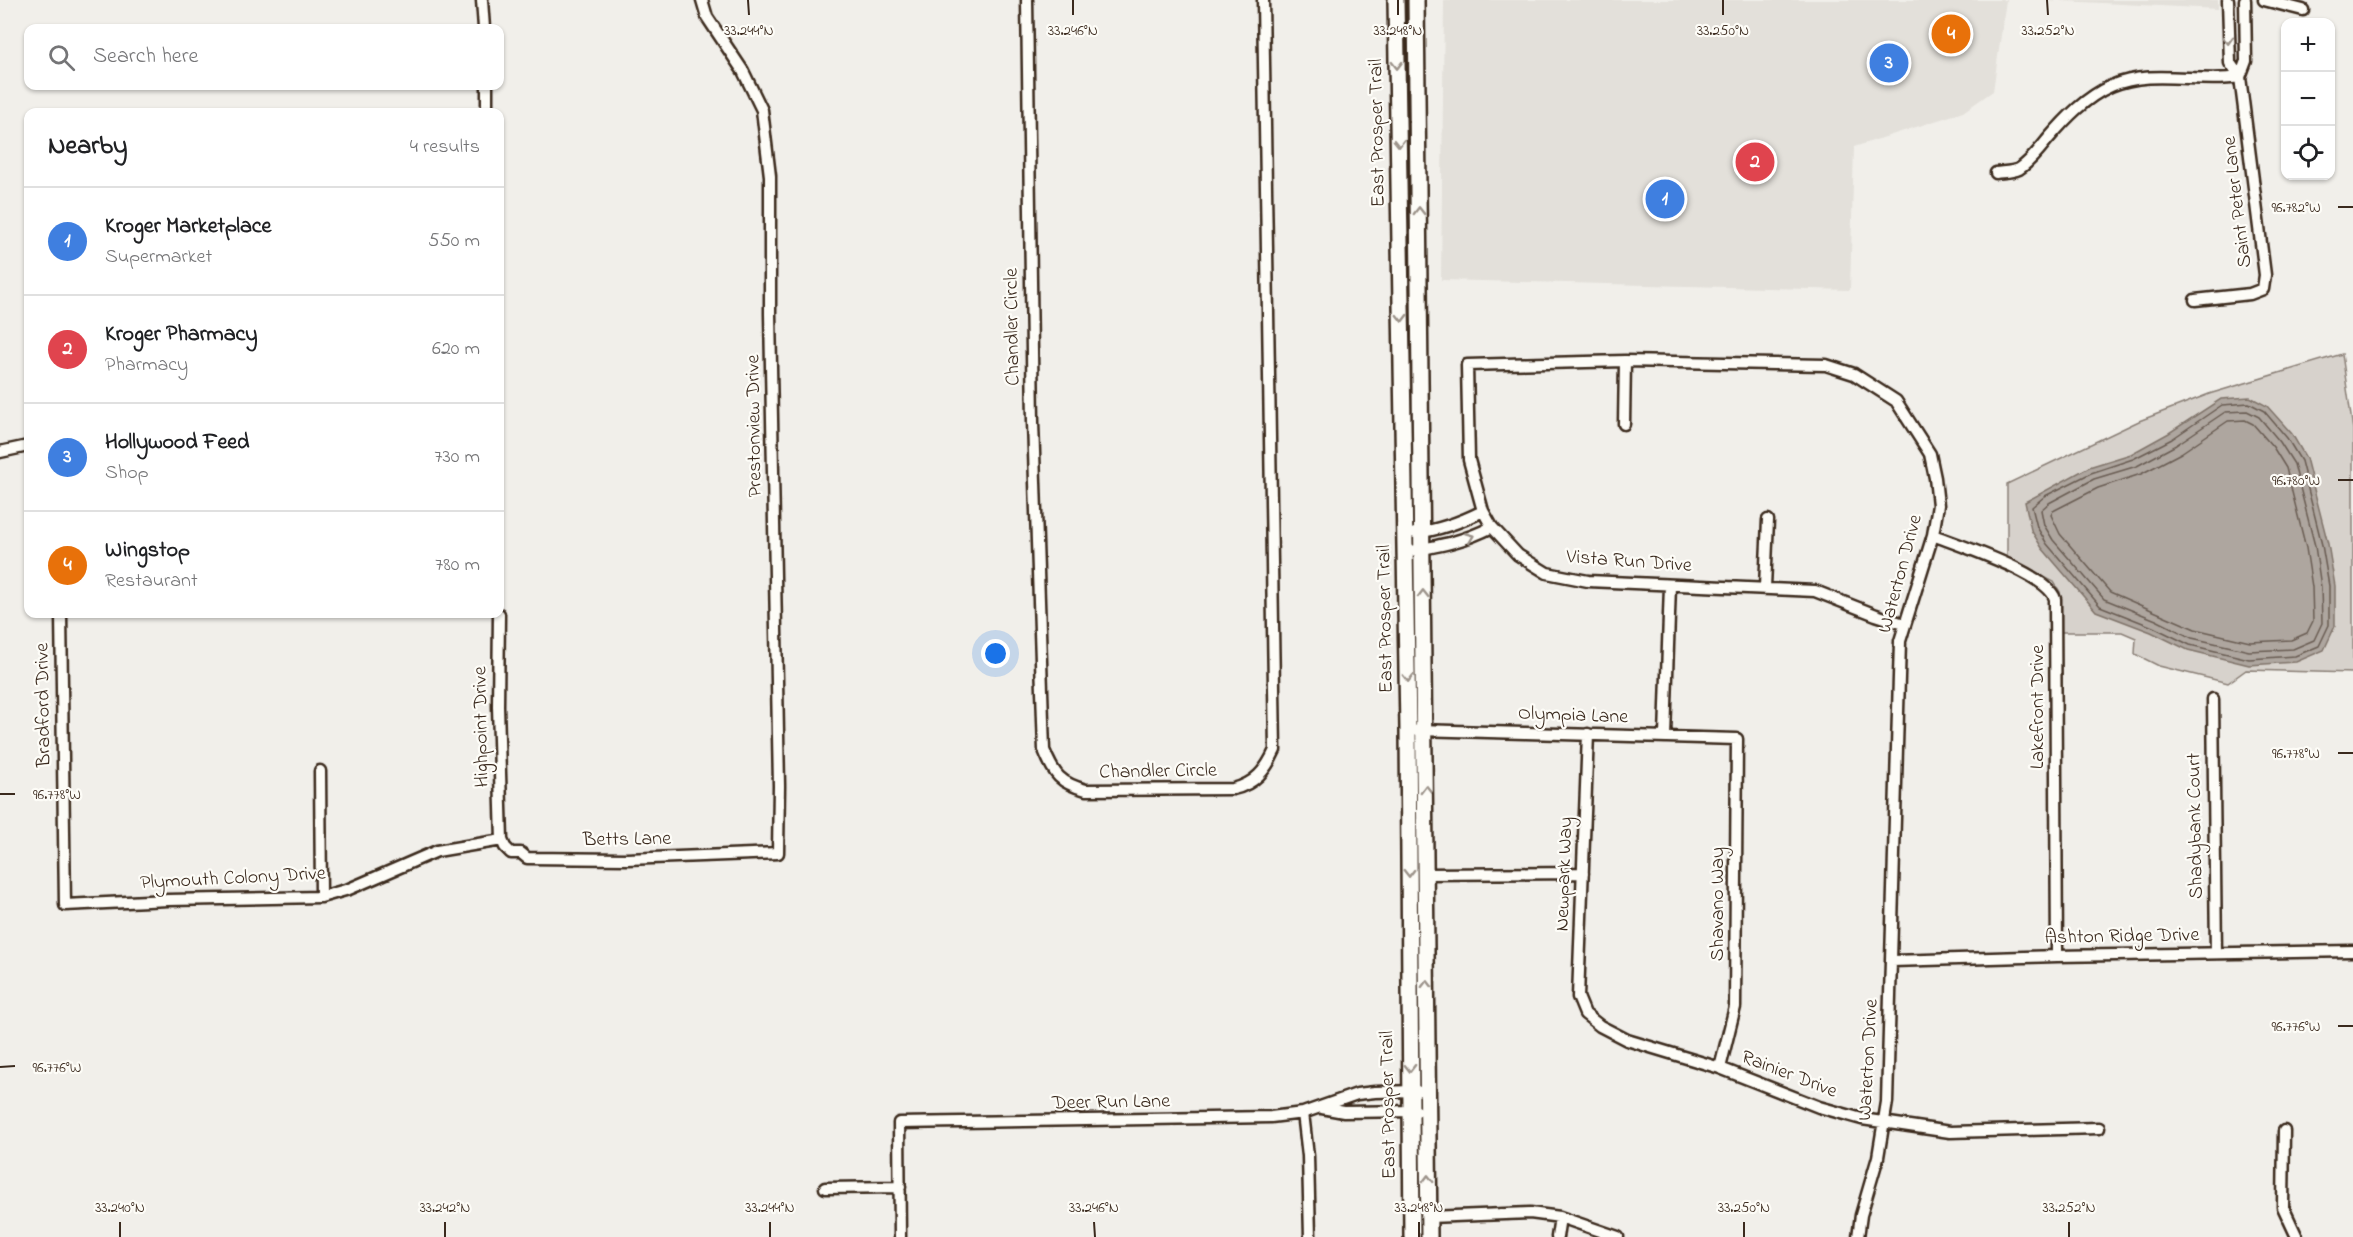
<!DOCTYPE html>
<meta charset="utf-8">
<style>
:root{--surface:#fff;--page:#f6f6f6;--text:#202124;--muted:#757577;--line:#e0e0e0;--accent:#1f6fb2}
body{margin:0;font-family:"Indie Flower",sans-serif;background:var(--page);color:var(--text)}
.controls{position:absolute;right:18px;top:18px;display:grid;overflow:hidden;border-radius:12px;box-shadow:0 2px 4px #0004}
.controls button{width:54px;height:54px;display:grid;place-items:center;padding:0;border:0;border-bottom:2px solid var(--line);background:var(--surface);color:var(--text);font:30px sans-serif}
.you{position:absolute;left:996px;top:654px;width:21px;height:21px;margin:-15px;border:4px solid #fff;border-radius:50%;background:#1a73e8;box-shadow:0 0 0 9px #1a73e833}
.badge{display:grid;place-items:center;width:39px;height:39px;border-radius:50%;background:var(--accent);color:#fff;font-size:20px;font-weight:700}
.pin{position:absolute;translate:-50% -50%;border:3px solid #fff;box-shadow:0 2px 6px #0006}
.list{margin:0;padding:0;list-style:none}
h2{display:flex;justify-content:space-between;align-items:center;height:78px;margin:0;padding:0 24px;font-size:26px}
h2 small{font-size:20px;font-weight:400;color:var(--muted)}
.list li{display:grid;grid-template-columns:39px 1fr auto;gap:18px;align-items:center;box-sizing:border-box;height:108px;padding:0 24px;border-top:2px solid var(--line)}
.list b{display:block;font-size:22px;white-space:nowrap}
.list p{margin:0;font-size:20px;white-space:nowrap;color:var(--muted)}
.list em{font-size:20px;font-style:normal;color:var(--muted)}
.icon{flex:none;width:33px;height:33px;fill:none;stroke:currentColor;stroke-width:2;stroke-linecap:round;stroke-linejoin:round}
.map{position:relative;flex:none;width:2353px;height:1237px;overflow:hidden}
.search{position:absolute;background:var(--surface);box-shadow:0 2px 4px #0004;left:24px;top:24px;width:480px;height:66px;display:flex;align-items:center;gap:15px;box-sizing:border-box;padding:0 21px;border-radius:12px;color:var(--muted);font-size:22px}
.panel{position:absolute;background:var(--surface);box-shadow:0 2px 4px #0004;left:24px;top:108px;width:480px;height:510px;border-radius:12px}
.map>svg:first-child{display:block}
</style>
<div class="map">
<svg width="2353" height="1237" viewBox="0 0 2353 1237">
<rect width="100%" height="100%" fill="#f1efea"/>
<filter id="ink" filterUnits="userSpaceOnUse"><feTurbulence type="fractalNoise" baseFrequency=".0167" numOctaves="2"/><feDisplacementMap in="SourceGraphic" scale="12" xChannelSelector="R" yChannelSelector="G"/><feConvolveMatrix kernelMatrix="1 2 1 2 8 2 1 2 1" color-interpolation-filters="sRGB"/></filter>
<g filter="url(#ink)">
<path fill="#e3e0da" d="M 1444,0 L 2006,0 L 1993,91 L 1963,112 L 1854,147 L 1850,290 L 1441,280 Z
M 2043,0 L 2218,0 L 2218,9 Z"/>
<path fill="#d7d2cc" stroke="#897e75" stroke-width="1.5" d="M 2342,354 L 2353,430 L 2353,673 L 2246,670 L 2228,683 L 2159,666 L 2135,654 L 2136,638 L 2122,632 L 2061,632 L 2060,592 L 2054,582 L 2007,558 L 2007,484 L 2139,421 L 2209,394 Z"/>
<path fill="#aea69f" stroke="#80746b" stroke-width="1.5" d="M 2250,397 L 2267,406 L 2292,434 L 2306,458 L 2328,544 L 2335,586 L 2335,626 L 2324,650 L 2296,662 L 2249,665 L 2188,650 L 2151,632 L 2096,611 L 2042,548 L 2031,530 L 2025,502 L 2089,467 L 2131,454 L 2169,433 L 2221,399 Z"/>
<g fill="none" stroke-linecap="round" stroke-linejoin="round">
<path stroke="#695c52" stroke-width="1.5" d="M 2249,403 L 2264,411 L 2287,438 L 2301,461 L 2322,545 L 2329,586 L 2329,625 L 2319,646 L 2295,656 L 2249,659 L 2190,645 L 2153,627 L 2100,606 L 2047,544 L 2037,527 L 2032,507 L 2045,496 L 2091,473 L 2133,459 L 2172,439 L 2222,405 Z
M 2247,411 L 2259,417 L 2280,442 L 2294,464 L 2315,546 L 2321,587 L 2322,623 L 2314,640 L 2293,649 L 2249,651 L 2192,638 L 2156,620 L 2104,599 L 2053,540 L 2044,525 L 2041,510 L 2049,503 L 2094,479 L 2137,466 L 2176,445 L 2225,412 Z
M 2245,420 L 2253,424 L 2273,447 L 2286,468 L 2306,548 L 2312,587 L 2313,621 L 2307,633 L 2291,640 L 2250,642 L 2195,629 L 2110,592 L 2060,534 L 2051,515 L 2053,511 L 2098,488 L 2141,474 L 2181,453 L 2228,421 Z"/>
<defs>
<path id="minor" d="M 482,0 L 484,28
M 1027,0 L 1033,422 L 1044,750 C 1054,775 1060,783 1086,790 L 1233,789 C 1255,784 1266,770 1275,750 L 1263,0
M 2264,0 L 2303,10
M 2240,77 L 2246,61 L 2245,0
M 487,112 L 487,86
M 1996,173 C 2003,172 2013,172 2019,169 C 2030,162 2040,149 2048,139 C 2066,118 2086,97 2111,86 C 2152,68 2198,84 2240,77
M 2195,300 L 2250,294 L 2263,289 L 2265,275 L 2240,77 L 2230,63 L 2228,0
M 1624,424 L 1625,361
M 0,452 L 28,446
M 1415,533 C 1440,530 1461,522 1483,511
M 1933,535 C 1959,545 2048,574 2055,599 L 2057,956
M 1405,552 C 1438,546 1463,542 1492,527
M 1765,587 L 1768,520
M 61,614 L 65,905 L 168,900 L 321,897 L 349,889 L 437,851 L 502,840
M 499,614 L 498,706 L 502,840 L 505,847 L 511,853 L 521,853 L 527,858 L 627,859 L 778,853 L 779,786 L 770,314 L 770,176 L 762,110 L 743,71 L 707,17 L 702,0
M 2213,699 L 2216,953
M 1418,730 L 1737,739 L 1735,1007 L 1720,1068
M 1588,734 L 1578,997 L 1585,1014 L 1600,1026 L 1627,1040 L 1720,1068 L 1819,1107 L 1862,1119 L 1950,1132 L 2099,1128
M 1665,736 L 1670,585
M 320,771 L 321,897
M 1426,874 L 1583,873
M 1892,961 L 2057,956 L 2353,951
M 1322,1108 L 1344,1112 L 1417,1111
M 1303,1113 L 1308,1156 L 1310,1237
M 2284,1131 L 2283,1207 L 2297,1237
M 825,1188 L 900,1187
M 1429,1217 L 1530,1213 L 1560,1217 L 1618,1237
M 900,1237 L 899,1123 L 1271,1117 L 1303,1113 L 1357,1094 L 1375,1092 L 1417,1091
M 1557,1237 L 1560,1217
M 1858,1237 L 1861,1215 L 1878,1157 L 1887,1102 L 1900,641 L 1933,535 L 1938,505 L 1935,478 L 1930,454 L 1896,401 L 1854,374 L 1826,365 L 1625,361 L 1467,365 L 1469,460 L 1483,511 L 1492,527 L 1518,555 L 1547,573 L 1588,581 L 1815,591 L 1876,615 L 1904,624"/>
<path id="secondary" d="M 1396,0 L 1408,730 L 1412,1237
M 1416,0 L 1429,1237"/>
</defs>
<use href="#minor" stroke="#3b2a1e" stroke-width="15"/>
<use href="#secondary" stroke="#3b2a1e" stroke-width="20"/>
<use href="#minor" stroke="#fdfcf7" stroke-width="10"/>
<use href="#secondary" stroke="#fdfcf7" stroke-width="15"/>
</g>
<defs><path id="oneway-chevron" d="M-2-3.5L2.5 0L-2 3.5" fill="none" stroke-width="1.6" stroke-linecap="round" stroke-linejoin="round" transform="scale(1.5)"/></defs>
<g stroke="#9c938a">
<use href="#oneway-chevron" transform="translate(2228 40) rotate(88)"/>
<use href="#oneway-chevron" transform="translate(1397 65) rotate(89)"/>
<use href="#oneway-chevron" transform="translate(1399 143) rotate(89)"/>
<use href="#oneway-chevron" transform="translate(1419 211) rotate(-90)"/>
<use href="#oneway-chevron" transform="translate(1402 318) rotate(89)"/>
<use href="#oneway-chevron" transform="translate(1470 537) rotate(-22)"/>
<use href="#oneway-chevron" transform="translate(1423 594) rotate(-91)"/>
<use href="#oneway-chevron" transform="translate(1408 678) rotate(89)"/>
<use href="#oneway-chevron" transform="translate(1426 789) rotate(-91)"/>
<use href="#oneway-chevron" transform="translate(1409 873) rotate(89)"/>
<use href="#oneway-chevron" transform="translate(1427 984) rotate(-90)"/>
<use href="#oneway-chevron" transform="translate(1410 1068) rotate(89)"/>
<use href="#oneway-chevron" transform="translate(1428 1179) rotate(-91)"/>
</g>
</g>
<path fill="none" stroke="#3b2a1e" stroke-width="2" d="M 748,0 L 749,15M 1073,0 L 1073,15M 1398,0 L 1398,15M 1723,0 L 1723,15M 2047,0 L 2048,15M 2338,207 L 2353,207M 2338,480 L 2353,480M 2338,753 L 2353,753M 0,794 L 15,794M 2338,1026 L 2353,1026M 0,1067 L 15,1066M 120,1222 L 120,1237M 445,1222 L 445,1237M 770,1222 L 770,1237M 1094,1222 L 1095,1237M 1419,1222 L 1419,1237M 1744,1222 L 1744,1237M 2069,1222 L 2069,1237"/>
<g text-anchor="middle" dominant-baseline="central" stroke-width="4.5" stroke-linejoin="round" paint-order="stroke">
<g font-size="20" fill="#3b2a1e" stroke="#fdfcf7">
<text transform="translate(1378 133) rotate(-91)">East Prosper Trail</text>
<text transform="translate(2238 202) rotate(-97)">Saint Peter Lane</text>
<text transform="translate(1013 327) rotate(-91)">Chandler Circle</text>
<text transform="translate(755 426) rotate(-91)">Prestonview Drive</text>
<text transform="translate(1629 562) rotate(4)">Vista Run Drive</text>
<text transform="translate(1901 574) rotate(-75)">Waterton Drive</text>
<text transform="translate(1386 619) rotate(-91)">East Prosper Trail</text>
<text transform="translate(44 705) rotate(-91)">Bradford Drive</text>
<text transform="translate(2038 707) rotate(-90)">Lakefront Drive</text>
<text transform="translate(1573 716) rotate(2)">Olympia Lane</text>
<text transform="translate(482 727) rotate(-91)">Highpoint Drive</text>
<text transform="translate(1158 772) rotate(-1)">Chandler Circle</text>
<text transform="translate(2196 826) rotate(-91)">Shadybank Court</text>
<text transform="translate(627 840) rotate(-1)">Betts Lane</text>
<text transform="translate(1565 874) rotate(-88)">Newpark Way</text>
<text transform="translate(233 879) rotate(-3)">Plymouth Colony Drive</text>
<text transform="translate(1718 904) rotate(-90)">Shavano Way</text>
<text transform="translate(2122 937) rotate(-1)">Ashton Ridge Drive</text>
<text transform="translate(1869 1060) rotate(-87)">Waterton Drive</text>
<text transform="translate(1789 1075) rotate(21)">Rainier Drive</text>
<text transform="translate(1111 1103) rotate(-1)">Deer Run Lane</text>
<text transform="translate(1389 1105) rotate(-91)">East Prosper Trail</text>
</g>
</g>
<g font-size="15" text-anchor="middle" fill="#3b2a1e" stroke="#fdfcf7" stroke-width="4.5" stroke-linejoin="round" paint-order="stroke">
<text x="749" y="35">33.244°N</text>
<text x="1073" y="35">33.246°N</text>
<text x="1398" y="35">33.248°N</text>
<text x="1723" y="35">33.250°N</text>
<text x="2048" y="35">33.252°N</text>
<text x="2296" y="212">96.782°W</text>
<text x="2296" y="485">96.780°W</text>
<text x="2296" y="758">96.778°W</text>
<text x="57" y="799">96.778°W</text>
<text x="2296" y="1031">96.776°W</text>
<text x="57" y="1072">96.776°W</text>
<text x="120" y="1212">33.240°N</text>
<text x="445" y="1212">33.242°N</text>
<text x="770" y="1212">33.244°N</text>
<text x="1094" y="1212">33.246°N</text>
<text x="1419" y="1212">33.248°N</text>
<text x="1744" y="1212">33.250°N</text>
<text x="2069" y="1212">33.252°N</text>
</g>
</svg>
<div class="controls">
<button>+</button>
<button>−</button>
<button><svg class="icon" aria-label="locate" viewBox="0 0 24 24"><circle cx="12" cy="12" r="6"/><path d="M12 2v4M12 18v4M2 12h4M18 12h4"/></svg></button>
</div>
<div class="you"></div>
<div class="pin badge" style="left:1665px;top:199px;background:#3f7fe0">1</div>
<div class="pin badge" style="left:1755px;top:162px;background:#e0444e">2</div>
<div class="pin badge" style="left:1889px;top:63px;background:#3f7fe0">3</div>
<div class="pin badge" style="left:1951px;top:34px;background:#e8710a">4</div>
<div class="search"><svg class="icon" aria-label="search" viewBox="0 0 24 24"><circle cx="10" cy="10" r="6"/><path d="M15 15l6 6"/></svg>Search here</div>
<section class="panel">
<h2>Nearby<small>4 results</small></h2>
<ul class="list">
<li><span class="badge" style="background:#3f7fe0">1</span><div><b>Kroger Marketplace</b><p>Supermarket</p></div><em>550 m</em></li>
<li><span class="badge" style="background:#e0444e">2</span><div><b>Kroger Pharmacy</b><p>Pharmacy</p></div><em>620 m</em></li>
<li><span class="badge" style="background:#3f7fe0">3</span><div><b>Hollywood Feed</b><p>Shop</p></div><em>730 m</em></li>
<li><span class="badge" style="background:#e8710a">4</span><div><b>Wingstop</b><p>Restaurant</p></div><em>780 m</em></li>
</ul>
</section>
</div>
